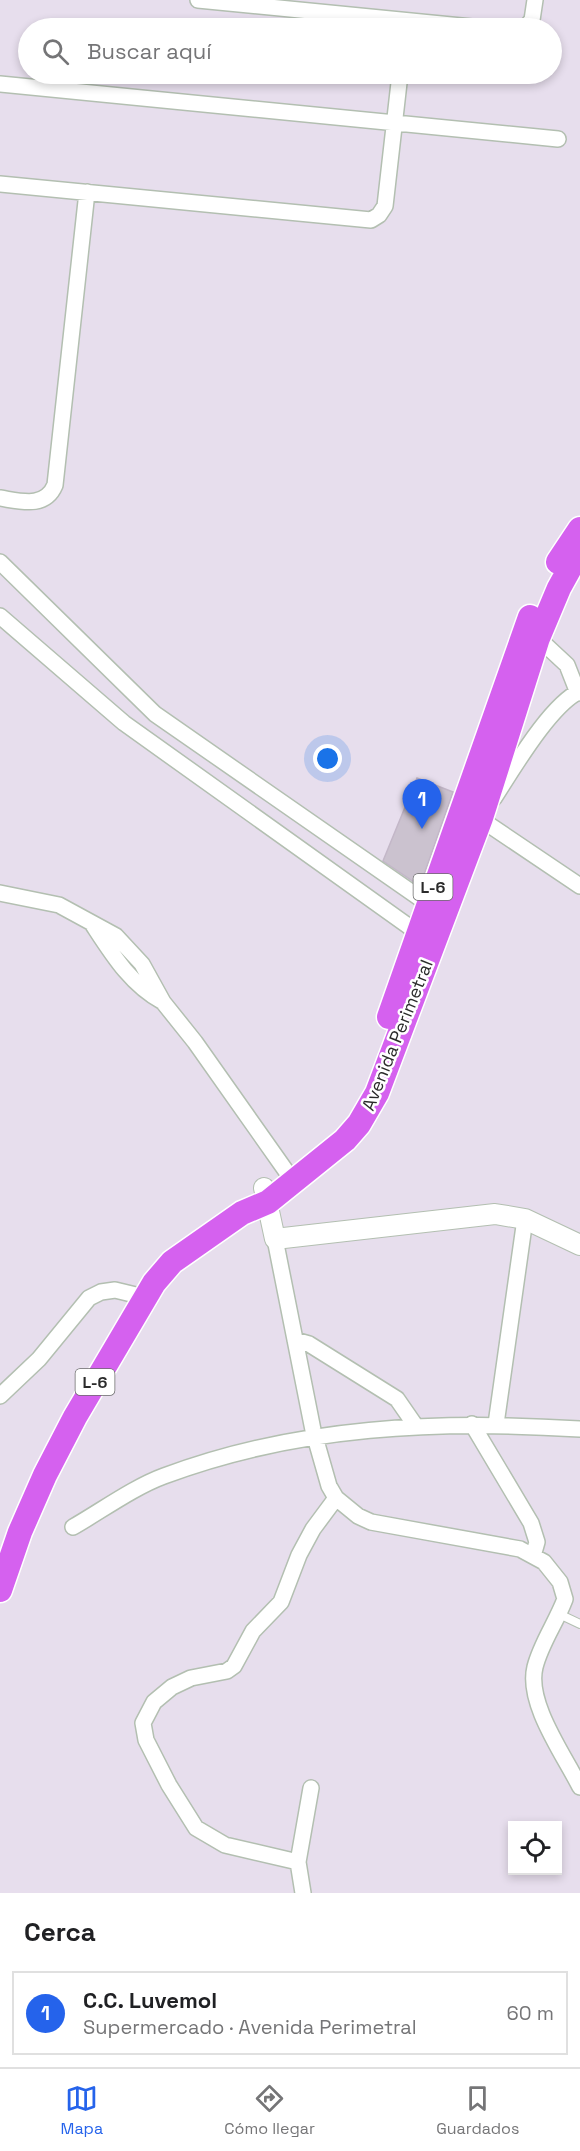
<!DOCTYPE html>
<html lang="es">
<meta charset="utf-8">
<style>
:root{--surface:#fff;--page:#f2f2f2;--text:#202124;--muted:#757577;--line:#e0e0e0;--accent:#2563eb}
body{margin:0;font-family:"Space Grotesk",sans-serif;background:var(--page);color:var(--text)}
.controls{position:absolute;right:18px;bottom:18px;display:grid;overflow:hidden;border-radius:0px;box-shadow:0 3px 9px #0003}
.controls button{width:54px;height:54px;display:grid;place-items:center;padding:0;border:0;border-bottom:2px solid var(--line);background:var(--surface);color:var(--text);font:30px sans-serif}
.you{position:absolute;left:328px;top:759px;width:21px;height:21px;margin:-15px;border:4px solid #fff;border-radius:50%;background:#1a73e8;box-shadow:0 0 0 9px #1a73e833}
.badge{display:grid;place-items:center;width:39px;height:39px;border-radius:50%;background:var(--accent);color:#fff;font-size:20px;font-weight:700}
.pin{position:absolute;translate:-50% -50px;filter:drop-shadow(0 2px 3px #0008)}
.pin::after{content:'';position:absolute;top:32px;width:21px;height:18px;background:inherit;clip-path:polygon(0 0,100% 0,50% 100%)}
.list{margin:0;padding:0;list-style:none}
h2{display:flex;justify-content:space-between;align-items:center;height:78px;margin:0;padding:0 24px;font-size:26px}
h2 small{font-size:20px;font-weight:400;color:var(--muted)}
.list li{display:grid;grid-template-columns:39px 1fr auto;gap:18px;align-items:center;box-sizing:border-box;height:84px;margin:0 12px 12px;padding:0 12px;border:2px solid var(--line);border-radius:0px}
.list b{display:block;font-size:22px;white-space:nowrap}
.list p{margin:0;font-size:20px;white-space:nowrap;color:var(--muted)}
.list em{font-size:20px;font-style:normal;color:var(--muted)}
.icon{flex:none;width:33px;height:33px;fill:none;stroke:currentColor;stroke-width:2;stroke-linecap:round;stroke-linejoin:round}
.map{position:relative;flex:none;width:580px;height:1893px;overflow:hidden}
.search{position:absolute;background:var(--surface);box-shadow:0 3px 9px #0003;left:18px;right:18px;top:18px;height:66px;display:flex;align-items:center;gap:15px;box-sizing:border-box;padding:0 21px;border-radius:33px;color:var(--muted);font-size:22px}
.sheet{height:174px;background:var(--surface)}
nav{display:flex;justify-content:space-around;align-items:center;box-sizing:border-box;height:84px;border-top:2px solid var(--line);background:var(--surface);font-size:16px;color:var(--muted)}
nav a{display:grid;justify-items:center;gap:3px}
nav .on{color:var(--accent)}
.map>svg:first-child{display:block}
</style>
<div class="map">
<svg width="580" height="1893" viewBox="0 0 580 1893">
<rect width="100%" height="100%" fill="#e7deed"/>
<path fill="#cbc2cf" stroke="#c3b7c8" stroke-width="1.5" d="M 417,778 L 453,792 L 420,886 L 383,861 Z"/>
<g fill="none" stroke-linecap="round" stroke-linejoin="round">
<defs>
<path id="service" d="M 559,1614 L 580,1624"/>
<path id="minor" d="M 198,0 L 482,28
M 525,28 L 532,20 L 535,0
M 0,84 L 558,139
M 0,184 L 371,220 L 379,215 L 385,206 L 400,74
M 0,498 C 20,501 45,509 55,485 L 87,192
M 0,562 L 155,714 L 434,908
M 0,616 L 124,723 L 425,938
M 538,638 L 567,665 L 578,693
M 494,798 C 513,769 550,705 580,691
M 476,816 L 580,886
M 0,893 L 59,905 L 116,936 L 142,964 L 163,1002 L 195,1042 L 286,1171
M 93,925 C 112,954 131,985 163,1002
M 275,1239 L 313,1430 L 329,1486 L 336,1498 L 358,1516 L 371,1522 L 520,1549 L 544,1562 L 560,1582 L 565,1599 C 556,1623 541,1643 535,1667 C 526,1703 564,1755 580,1787
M 295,1340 L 309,1344 L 397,1399 L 415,1425
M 0,1396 L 39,1359 L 89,1298 L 101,1292 L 115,1290 L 144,1297
M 472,1424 L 531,1523 L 537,1542 L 533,1556
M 496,1424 L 525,1219
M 73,1527 C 101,1511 134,1487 164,1476 C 297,1426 440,1420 580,1429
M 298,1862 L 225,1845 L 196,1828 L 169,1785 L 146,1740 L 143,1723 L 154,1702 L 172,1687 L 191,1678 L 227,1671 L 234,1666 L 253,1631 L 281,1602 L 299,1555 L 313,1529 L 336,1498
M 303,1893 L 298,1862 L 311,1788"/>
<path id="tertiary" d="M 264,1188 L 275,1239 L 495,1214 L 525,1219 L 580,1245"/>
<path id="primary" d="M 558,562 L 580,529
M 389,1017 L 530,617
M 0,1590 L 20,1532 L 45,1475 L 75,1417 L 154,1283 L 172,1262 L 242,1213 L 268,1202 L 345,1140 L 359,1124 L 377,1093 L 481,818 L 538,638 L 559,588 L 580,550"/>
</defs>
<use href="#service" stroke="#b3bfb1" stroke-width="10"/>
<use href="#minor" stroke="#b3bfb1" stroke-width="18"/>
<use href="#tertiary" stroke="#b3bfb1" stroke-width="22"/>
<use href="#primary" stroke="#fff" stroke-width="27"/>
<use href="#service" stroke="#fff" stroke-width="8"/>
<use href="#minor" stroke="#fff" stroke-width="15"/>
<use href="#tertiary" stroke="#fff" stroke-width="20"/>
<use href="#primary" stroke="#d561ef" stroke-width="24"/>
</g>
<g text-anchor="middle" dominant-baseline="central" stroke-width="5" stroke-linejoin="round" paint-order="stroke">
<g fill="#fff" stroke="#6b6b6b" stroke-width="1.5">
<rect x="413.5" y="874" width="39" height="26" rx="4.5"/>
<rect x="75.5" y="1369" width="39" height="26" rx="4.5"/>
</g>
<g font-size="16" font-weight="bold" fill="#2b2b2b">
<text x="433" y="887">L-6</text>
<text x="95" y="1382">L-6</text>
</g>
<g font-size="18" fill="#2b2b2b" stroke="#fff">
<text transform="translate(397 1035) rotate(-68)">Avenida Perimetral</text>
</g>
</g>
</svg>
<div class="controls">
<button><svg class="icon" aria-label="locate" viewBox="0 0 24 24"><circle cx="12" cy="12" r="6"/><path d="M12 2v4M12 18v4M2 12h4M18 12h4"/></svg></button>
</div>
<div class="you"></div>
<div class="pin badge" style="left:422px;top:829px">1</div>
<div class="search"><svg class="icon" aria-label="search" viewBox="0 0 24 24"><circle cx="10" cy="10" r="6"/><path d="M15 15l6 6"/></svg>Buscar aquí</div>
</div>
<section class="sheet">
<h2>Cerca<small></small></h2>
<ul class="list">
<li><span class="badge">1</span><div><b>C.C. Luvemol</b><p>Supermercado · Avenida Perimetral</p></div><em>60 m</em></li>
</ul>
</section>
<nav>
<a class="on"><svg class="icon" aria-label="map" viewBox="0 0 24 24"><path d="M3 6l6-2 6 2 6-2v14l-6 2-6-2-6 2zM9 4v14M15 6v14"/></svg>Mapa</a>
<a><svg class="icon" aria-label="directions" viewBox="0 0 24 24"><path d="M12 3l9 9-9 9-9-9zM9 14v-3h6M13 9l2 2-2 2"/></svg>Cómo llegar</a>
<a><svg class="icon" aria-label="saved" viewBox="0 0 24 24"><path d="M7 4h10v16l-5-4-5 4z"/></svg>Guardados</a>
</nav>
